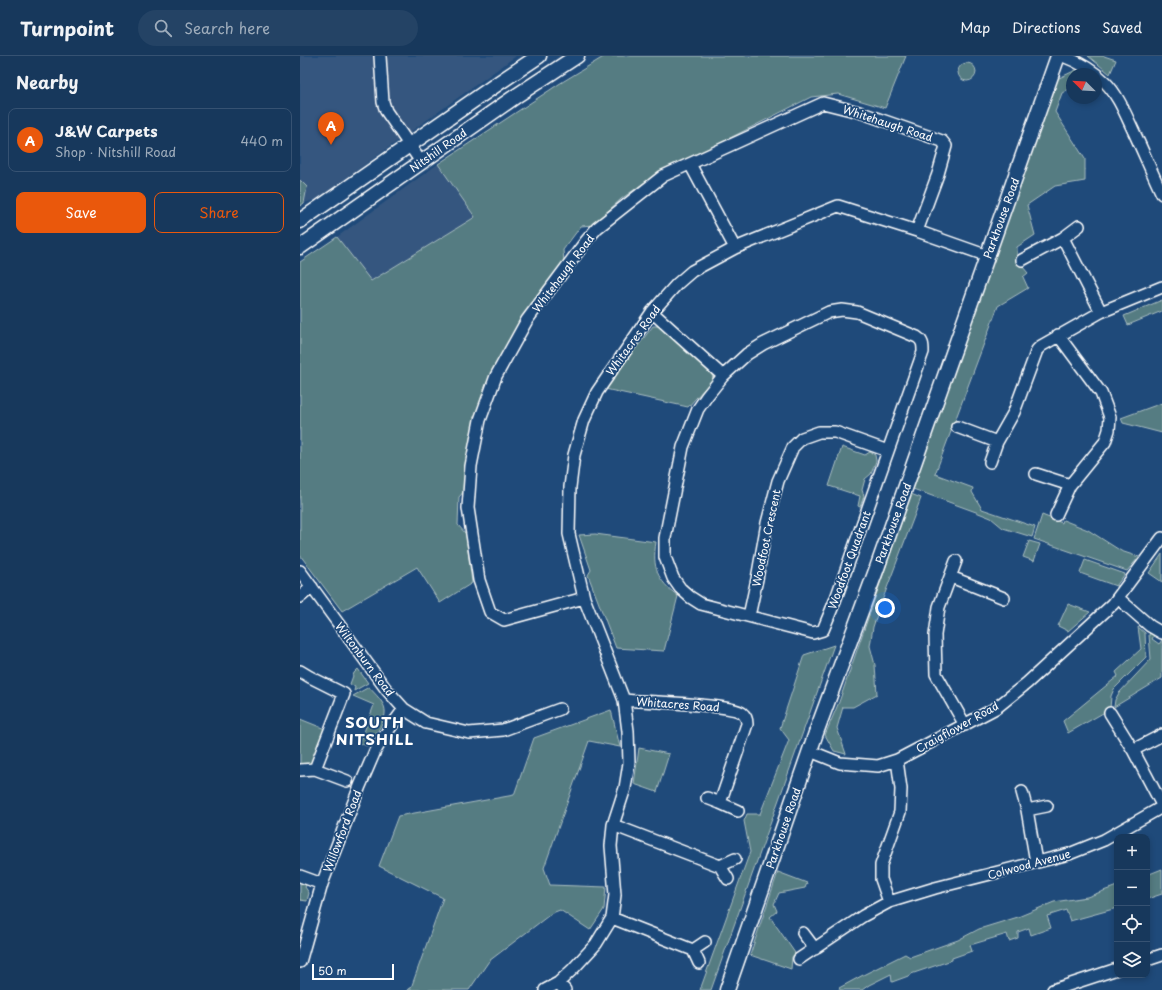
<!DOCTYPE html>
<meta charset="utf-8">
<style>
:root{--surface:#17385c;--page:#244365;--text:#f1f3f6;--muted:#9eacbb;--line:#365272;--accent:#ea580c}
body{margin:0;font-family:"Playpen Sans",sans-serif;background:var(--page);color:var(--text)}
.controls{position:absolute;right:12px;bottom:12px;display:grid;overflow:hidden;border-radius:8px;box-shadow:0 2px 6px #0003}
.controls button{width:36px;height:36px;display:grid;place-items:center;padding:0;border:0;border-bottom:1px solid var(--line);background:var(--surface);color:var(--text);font:20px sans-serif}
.compass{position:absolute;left:766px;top:12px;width:36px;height:36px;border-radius:50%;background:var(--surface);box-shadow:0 2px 6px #0003;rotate:294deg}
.scale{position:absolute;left:12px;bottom:10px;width:82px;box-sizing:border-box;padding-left:4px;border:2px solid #fff;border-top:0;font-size:11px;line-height:14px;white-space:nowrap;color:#fff;-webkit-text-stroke:3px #1f4a7a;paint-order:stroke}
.you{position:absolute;left:585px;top:552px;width:14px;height:14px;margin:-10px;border:3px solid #fff;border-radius:50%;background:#1a73e8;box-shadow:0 0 0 6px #1a73e833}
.badge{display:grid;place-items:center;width:26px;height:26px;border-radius:50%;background:var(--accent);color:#fff;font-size:13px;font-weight:700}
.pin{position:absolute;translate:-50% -33px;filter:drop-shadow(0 1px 2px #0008)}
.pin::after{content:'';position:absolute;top:21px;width:14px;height:12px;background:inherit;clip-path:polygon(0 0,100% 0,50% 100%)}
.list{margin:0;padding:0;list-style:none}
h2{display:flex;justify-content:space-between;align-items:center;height:52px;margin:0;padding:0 16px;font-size:17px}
h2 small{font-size:13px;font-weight:400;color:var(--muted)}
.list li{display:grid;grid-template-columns:26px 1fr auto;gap:12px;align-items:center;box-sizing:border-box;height:64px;margin:0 8px 8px;padding:0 8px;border:1px solid var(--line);border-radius:8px}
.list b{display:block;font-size:15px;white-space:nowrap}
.list p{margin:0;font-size:13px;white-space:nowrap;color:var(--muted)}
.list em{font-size:13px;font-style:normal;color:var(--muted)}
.actions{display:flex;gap:8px;padding:12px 16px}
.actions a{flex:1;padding:9px 0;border:1px solid var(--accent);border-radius:8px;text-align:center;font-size:14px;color:var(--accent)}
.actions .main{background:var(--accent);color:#fff}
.icon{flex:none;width:22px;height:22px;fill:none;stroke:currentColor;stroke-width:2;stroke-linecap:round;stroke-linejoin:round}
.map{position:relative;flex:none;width:862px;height:934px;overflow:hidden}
header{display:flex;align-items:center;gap:24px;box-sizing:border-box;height:56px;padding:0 20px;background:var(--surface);border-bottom:1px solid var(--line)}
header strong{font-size:19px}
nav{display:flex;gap:22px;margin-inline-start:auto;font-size:14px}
.search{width:280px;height:36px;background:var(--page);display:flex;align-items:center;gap:10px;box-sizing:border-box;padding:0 14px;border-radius:22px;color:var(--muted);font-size:15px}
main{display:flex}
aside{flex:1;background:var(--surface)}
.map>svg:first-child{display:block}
</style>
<header>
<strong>Turnpoint</strong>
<div class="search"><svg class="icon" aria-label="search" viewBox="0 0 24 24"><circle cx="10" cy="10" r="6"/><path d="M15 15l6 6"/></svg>Search here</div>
<nav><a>Map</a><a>Directions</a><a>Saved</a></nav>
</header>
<main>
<aside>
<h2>Nearby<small></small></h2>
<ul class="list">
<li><span class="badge">A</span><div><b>J&amp;W Carpets</b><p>Shop · Nitshill Road</p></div><em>440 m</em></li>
</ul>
<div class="actions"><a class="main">Save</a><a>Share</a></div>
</aside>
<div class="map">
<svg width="862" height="934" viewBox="0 0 862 934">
<rect width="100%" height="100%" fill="#1f4a7a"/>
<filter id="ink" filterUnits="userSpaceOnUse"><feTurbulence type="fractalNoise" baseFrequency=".025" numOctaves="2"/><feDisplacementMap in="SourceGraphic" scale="8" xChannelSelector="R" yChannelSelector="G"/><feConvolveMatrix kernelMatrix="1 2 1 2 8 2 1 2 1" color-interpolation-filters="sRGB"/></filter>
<g filter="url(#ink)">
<path fill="#36577f" d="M 0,0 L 216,0 L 17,143 L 4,147 L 7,131 L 0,124 Z
M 138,108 L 175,161 L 71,225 L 37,181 Z"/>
<path fill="#557c82" stroke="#aabec0" d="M 305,0 L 606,0 L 585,52 L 538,38 L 511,41 L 351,122 L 321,143 L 293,169 L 281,170 L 263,194 L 264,206 L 218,271 L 204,293 L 194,315 L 165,434 L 159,441 L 158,469 L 166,478 L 172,527 L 140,547 L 117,511 L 42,555 L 0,499 L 0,206 L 37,181 L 71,225 L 175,161 L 138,108 L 259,28 Z
M 788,0 L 804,0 L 816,4 L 810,18 Z
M658 16a9 9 0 1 1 18 0a9 9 0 1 1-18 0Z
M 776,14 L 782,18 L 772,18 L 772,31 L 762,37 L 755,56 L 785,103 L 785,125 L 755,130 L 727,149 L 735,179 L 717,191 L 717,204 L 728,217 L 723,221 L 728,232 L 698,250 L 635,418 L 673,432 L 672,436 L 682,453 L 735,471 L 732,481 L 703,472 L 691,462 L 676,456 L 613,433 L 757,23 Z
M 0,124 L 7,131 L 4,147 L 0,150 Z
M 862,244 L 862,255 L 828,269 L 824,260 Z
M 353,270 L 360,270 L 411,314 L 413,323 L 388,351 L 305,333 Z
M 862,347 L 862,377 L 823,367 L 821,362 Z
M 542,391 L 565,399 L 570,396 L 575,399 L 576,405 L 571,418 L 565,423 L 562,434 L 564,440 L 560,451 L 558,450 L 560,440 L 529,430 Z
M 611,438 L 621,442 L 579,553 L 573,571 L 570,590 L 575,609 L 577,638 L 553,651 L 543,651 L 537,672 L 546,698 L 534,695 L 525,679 L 539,646 Z
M 742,459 L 762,467 L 763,464 L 788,474 L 821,495 L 839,501 L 827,515 L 734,483 Z
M 295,478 L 356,486 C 352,512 357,524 378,540 L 364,595 L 316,592 L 288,519 L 291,514 L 279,479 Z
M 729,485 L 740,488 L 734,505 L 723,501 Z
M 862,498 L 862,526 L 849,517 Z
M 785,504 L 825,518 L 816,530 L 780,517 Z
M 768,548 L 790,556 L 768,575 L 758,570 Z
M 838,571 L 845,577 L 846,601 L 814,633 L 811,640 L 810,653 L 768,677 L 763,665 L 818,620 L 816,616 L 841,593 Z
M 851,574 L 856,576 L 852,583 L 859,588 L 862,584 L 862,622 L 814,651 L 815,644 L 819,637 L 851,603 L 849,579 Z
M 534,589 L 411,934 L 400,934 L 450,796 L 444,765 L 447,758 L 460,758 L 489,684 L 480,672 L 504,599 Z
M 58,613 L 68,627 L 54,635 L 55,631 L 50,628 L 54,617 Z
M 69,631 C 73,636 80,642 83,648 C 91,662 74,679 67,690 L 60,687 L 74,649 L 53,640 Z
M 311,654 L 320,691 L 289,685 L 244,812 L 250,829 L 306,831 L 304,853 L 290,874 L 260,854 L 252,857 L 189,905 L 169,934 L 107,934 L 111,932 L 143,842 L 79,810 L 98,760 L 214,739 L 234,682 Z
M 0,663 L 25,673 L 12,708 L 0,709 Z
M 339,692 L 369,698 L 357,736 L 334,728 Z
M 862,813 L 862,838 L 847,843 L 847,819 Z
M 478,816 L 507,827 L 505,832 L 479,837 L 474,848 L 477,855 L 470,861 L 495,897 L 492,901 L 491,913 L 450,899 Z
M 0,826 L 6,829 L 5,831 L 9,837 L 7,845 L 0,844 Z
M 817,830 L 817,852 L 770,865 L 766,854 L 747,860 L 751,872 L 731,879 L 729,872 L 718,876 L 718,882 L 709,885 L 707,878 L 670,889 L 672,895 L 652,902 L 652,904 L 611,918 L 611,919 L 592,926 L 591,918 L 569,929 L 562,934 L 540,934 L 539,932 L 565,918 L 605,898 L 610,901 L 658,884 L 679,873 L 718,861 L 754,846 L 787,841 Z"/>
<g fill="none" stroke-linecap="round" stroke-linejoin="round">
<defs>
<path id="minor" d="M 80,0 L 83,46 L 86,55 L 121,106
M 763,0 C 779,6 793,14 805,26 C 818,39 825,57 833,74 C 843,95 852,117 862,138
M 390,108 L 435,192
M 763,182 L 801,256
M 722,204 L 763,182 L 779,170
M 542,254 L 557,256 L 617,281 C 623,285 623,289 623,296 L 535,545 L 523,574 L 513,577 L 401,548 L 390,541 L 380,532 L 373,522 L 365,501 L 365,482 L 383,391 L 398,353 L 407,340 L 423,320 L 447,298 L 463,288 L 529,256 Z
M 352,256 L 423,320
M 657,371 L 697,386
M 690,406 L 697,386 L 714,356 L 737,294 L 741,290 L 801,256 L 862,231
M 736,418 L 770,429
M 756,459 L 770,429 L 805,386 L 809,374 L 810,361 L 801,337 L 758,279
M 656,505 L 639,551 L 635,579 L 636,618 L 665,669
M 0,515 L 86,633 L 104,653 L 126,667 L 169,677 L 203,674 L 260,653
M 651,521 L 704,542
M 0,541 L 12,531
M 284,542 L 204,564 L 190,556 L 179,524 L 168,452 L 171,410 L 180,364 L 196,320 L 227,264 L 286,185 L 297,172 L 363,120 L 523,47 L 559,56 L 642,85 L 646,90 L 638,118 L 617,175
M 818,542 L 850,570 L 862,577
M 449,560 L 457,523 L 467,467 L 478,425 L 493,391 L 502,382 L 519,376 L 535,376 L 588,395
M 0,615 L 10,621 L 44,638 L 15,713
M 324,644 C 344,646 431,648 442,657 C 446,660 447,664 447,668 L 420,747 L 407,742
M 810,657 L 833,694 L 862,749
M 833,694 L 862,679
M 510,695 L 540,707 L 578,710 L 597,704 L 696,652 L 727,627 L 813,548 L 862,482
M 0,714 L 15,713 L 47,725
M 722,736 L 727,754 L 736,806
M 420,747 L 438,755
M 727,754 L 747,750
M 313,769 L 420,810 L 428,823
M 420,810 L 435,803
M 0,820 L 22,828
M 589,846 L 581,823 L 581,809 L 600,756 L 601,733 L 597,704
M 312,862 L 393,894 L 399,907
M 503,877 L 515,893
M 393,894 L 405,886
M 499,903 L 563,860 L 589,846 L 635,832 L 769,798 L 804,784 L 862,751
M 847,904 L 862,899
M 0,906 L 22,828 L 60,730 L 75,695 L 87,676 L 104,653
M 258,927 L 265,934
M 245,934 L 258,927 L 273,913 L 296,888 L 312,862 L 315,839 L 311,790 L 313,769 L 325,732 L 329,707 L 328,675 L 324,644 L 284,542 L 269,478 L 270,431 L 274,399 L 284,364 L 297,336 L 352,256 L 377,228 L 392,215 L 435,192 L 538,150 L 617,175 L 688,200
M 753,934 L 817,913"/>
<path id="major" d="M 0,165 L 200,26 L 239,0
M 0,191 L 216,40 L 277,0
M 427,934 L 517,674 L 577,512 L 758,0"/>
</defs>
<use href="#minor" stroke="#fff" stroke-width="14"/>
<use href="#major" stroke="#fff" stroke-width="17"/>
<use href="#minor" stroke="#1f4a7a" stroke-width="11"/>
<use href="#major" stroke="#1f4a7a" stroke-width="14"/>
</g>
</g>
<g text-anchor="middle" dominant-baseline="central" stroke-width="3.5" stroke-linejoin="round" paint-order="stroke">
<g font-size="11" fill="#fff" stroke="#1f4a7a">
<text transform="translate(588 67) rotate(18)">Whitehaugh Road</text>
<text transform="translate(138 94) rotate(-35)">Nitshill Road</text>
<text transform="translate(701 162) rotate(-70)">Parkhouse Road</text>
<text transform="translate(263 217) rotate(-53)">Whitehaugh Road</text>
<text transform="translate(333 284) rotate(-54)">Whitacres Road</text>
<text transform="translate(593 467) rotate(-70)">Parkhouse Road</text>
<text transform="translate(466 482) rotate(-78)">Woodfoot Crescent</text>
<text transform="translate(549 504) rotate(-70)">Woodfoot Quadrant</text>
<text transform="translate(65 603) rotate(53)">Wiltonburn Road</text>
<text transform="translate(378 648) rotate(4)">Whitacres Road</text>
<text transform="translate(657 671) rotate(-29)">Craigflower Road</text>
<text transform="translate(483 772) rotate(-71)">Parkhouse Road</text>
<text transform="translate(42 775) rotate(-69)">Willowford Road</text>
<text transform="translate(729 808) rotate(-15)">Colwood Avenue</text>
</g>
<g font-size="15" font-weight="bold" letter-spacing="1" fill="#fff" stroke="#1f4a7a">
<text x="75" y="665">SOUTH<tspan x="75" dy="17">NITSHILL</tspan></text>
</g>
</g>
</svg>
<div class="controls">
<button>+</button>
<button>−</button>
<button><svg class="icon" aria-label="locate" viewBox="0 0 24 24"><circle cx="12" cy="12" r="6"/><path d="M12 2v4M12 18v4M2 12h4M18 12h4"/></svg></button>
<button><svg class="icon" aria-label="layers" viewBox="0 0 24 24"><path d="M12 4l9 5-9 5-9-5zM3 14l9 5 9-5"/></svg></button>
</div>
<svg class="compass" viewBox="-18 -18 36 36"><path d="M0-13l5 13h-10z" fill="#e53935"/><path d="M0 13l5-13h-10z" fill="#9eacbb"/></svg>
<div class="scale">50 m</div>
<div class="you"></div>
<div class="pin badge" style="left:31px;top:89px">A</div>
</div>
</main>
